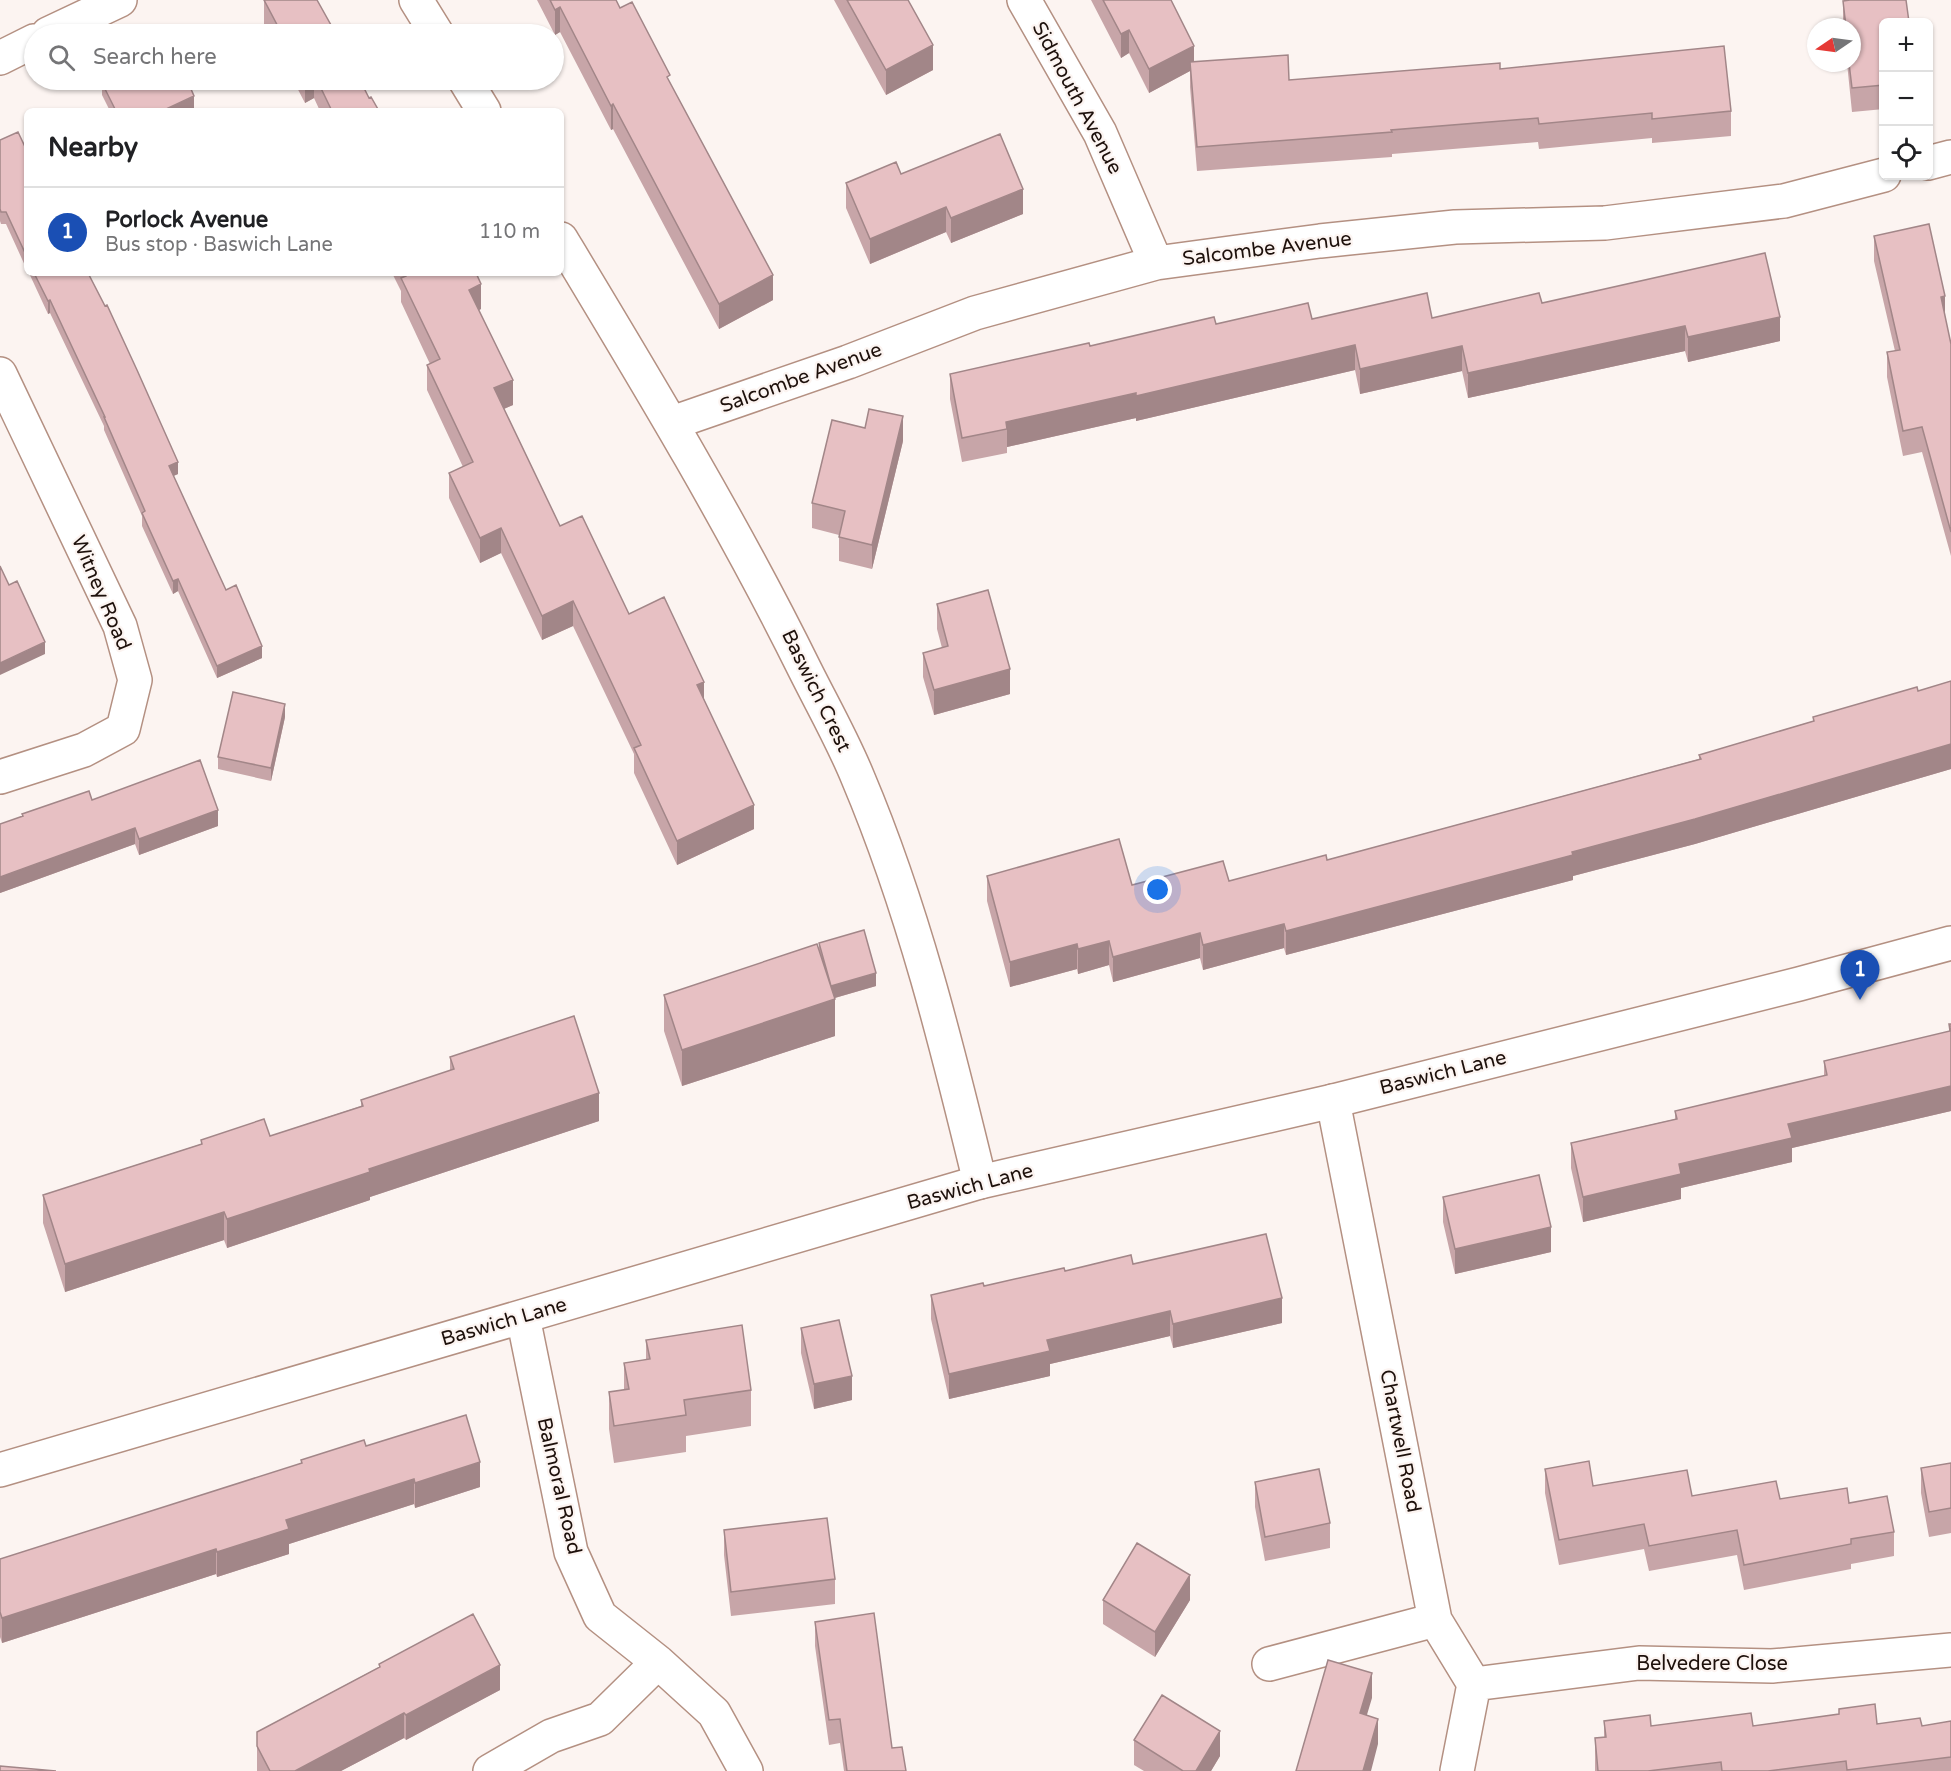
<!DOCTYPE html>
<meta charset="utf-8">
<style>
:root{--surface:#fff;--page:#f6f6f6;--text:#202124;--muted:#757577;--line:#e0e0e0;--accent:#307ece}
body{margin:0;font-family:"Varela Round",sans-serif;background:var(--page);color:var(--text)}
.controls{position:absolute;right:18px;top:18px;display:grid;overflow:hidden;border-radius:9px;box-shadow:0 2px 4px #0004}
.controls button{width:54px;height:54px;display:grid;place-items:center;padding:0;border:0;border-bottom:2px solid var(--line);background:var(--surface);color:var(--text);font:30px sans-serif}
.compass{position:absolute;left:1807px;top:18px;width:54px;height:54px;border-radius:50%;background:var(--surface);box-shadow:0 2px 4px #0004;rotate:257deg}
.you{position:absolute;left:1158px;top:890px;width:21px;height:21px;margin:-15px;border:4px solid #fff;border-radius:50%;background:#1a73e8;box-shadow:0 0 0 9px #1a73e833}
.badge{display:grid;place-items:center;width:39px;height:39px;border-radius:50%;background:var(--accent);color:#fff;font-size:20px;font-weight:700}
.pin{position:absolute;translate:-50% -50px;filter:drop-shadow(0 2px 3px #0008)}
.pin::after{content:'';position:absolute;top:32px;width:21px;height:18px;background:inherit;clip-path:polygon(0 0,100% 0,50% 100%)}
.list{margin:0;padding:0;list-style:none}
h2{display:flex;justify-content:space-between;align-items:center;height:78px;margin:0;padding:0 24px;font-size:26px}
h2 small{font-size:20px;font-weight:400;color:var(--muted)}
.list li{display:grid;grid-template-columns:39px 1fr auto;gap:18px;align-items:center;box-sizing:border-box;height:90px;padding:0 24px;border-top:2px solid var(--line)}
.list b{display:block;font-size:22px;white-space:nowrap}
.list p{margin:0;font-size:20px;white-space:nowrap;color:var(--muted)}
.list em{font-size:20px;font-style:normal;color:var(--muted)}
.icon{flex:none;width:33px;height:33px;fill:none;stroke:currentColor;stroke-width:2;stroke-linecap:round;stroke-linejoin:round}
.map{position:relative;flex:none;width:1951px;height:1771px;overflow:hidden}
.search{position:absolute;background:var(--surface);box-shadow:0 2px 4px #0004;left:24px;top:24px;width:540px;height:66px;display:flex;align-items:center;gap:15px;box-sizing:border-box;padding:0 21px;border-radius:33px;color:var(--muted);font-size:22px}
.panel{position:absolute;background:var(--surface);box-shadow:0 2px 4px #0004;left:24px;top:108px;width:540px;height:168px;border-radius:9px}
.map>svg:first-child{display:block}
</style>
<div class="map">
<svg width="1951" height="1771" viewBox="0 0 1951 1771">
<rect width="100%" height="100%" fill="#fcf4f1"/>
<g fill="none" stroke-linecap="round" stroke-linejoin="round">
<defs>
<path id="street" d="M 416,0 L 437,34
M 1024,0 L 1100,133 L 1156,263
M 48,34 L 120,0
M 0,58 L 34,41
M 465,80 L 484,111
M 1928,163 L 1951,157
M 561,239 C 646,380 732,522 805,670 C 823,706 843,741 858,778 C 913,908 947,1046 980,1182
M 0,374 L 120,626 L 135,680 L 123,729 L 84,750 L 0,777
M 672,423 L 848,362 L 975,313 L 1156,263 L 1320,241 L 1455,227 L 1605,223 L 1784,201 L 1884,175
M 1333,1101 L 1435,1620 L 1474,1684 L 1457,1771
M 523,1317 L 571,1552 L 600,1616 L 658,1662 L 714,1713 L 746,1771
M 1269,1664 L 1435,1620
M 1474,1684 L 1639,1663 L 1772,1666 L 1951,1650
M 490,1771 L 551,1736 L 600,1719 L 658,1662"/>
<path id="secondary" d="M 0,1470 L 980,1182 L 1333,1101 L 1799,984 L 1951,943"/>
</defs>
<use href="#street" stroke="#b49082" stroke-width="36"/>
<use href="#secondary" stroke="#b49082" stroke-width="36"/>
<use href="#street" stroke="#fff" stroke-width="33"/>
<use href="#secondary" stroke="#fff" stroke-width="33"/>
</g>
<path fill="#c7a5a8" d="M 264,0 L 336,34 L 269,34 L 264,25 Z
M 537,0 L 616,0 L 620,8 L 670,83 L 773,300 L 719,329 L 613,129 L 611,130 L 560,32 L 555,35 Z
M 834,0 L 908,0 L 933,70 L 886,95 Z
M 1091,0 L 1171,0 L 1194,62 L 1289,80 L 1500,69 L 1731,111 L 1731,136 L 1652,143 L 1652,138 L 1539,149 L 1538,142 L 1392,154 L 1392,157 L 1197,171 L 1190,87 L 1190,71 L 1149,93 L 1129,53 L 1121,58 Z
M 1843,1 L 1884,22 L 1884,109 L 1852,112 L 1847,63 L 1852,63 L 1852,27 L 1843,27 Z
M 293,80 L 360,80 L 369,98 L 379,111 L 320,111 L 314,98 L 305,103 Z
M 102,83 L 194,108 L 188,111 L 110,111 L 102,95 Z
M 0,140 L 27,151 L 27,270 L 6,224 L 1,224 L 0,221 Z
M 901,174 L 1023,214 L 951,243 L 946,232 L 870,264 L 846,208 L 846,183 Z
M 1874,236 L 1945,316 L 1951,344 L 1951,556 L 1922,452 L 1903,456 L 1887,377 L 1887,352 L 1895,351 L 1874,261 Z
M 29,273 L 88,273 L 178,474 L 173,476 L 226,590 L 262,658 L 217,678 L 178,591 L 173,594 L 142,526 L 142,516 L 104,430 L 104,426 L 50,313 L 48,314 Z
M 392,273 L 476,273 L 481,309 L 479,310 L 513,405 L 504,409 L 560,526 L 629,614 L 704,699 L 754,829 L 677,865 L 634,773 L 634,754 L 573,626 L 542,640 L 501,553 L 480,563 L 449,498 L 449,473 L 463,467 L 427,390 L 427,365 L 430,364 L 401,302 L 401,291 Z
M 1542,303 L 1780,341 L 1688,362 L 1685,351 L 1468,398 L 1462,371 L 1360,394 L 1355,370 L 1136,421 L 1136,418 L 1007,447 L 1007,453 L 962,462 L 950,399 L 950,374 L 1090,346 L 1216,324 L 1312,319 L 1432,318 Z
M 903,441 L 872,569 L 839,561 L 839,535 L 812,528 L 812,503 Z
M 937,604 L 1010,694 L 934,715 L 923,677 L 923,653 L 942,648 L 937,629 Z
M 1951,681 L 1951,769 L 1695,844 L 1573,876 L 1573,880 L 1286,955 L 1284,948 L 1203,970 L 1200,958 L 1113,982 L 1109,965 L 1078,974 L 1077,969 L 1010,987 L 987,901 L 987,876 L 1132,885 L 1229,881 L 1327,860 L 1699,759 L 1699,755 L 1813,721 L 1813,717 L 1918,691 Z
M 285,717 L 271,781 L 218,769 L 218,757 Z
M 92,800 L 218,826 L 139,855 L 135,844 L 0,893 L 0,824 Z
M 819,943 L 876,986 L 835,998 L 835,1036 L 682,1086 L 664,1031 L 664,995 L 819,950 Z
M 1949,1024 L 1951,1024 L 1951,1111 L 1792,1148 L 1792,1162 L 1681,1188 L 1681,1199 L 1583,1222 L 1571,1168 L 1571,1143 L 1675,1119 L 1675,1111 L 1824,1076 L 1824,1061 L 1949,1032 Z
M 450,1057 L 599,1121 L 370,1197 L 370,1200 L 227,1248 L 224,1240 L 65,1292 L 43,1223 L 43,1195 L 201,1144 L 201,1140 L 270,1136 L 361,1106 L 361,1100 L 450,1071 Z
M 1443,1197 L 1551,1252 L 1455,1274 L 1443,1222 Z
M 1133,1264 L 1282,1323 L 1173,1348 L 1170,1336 L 1050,1364 L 1050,1376 L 949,1399 L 931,1319 L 931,1295 L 984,1286 L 1065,1271 Z
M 801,1328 L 852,1400 L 814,1409 L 801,1353 Z
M 646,1340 L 751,1390 L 751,1426 L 686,1436 L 686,1452 L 614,1463 L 609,1429 L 609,1392 L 624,1390 L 624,1363 L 646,1360 Z
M 366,1446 L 480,1487 L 415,1508 L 414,1504 L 289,1544 L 289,1554 L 217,1577 L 216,1574 L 2,1643 L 0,1637 L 0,1559 L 301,1464 L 301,1460 Z
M 1951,1463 L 1951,1533 L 1929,1537 L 1921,1493 L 1921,1468 Z
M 1545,1469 L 1593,1486 L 1692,1496 L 1780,1499 L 1849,1503 L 1894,1532 L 1894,1556 L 1851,1564 L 1851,1569 L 1744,1590 L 1737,1555 L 1649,1571 L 1644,1549 L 1559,1565 L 1545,1493 Z
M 1255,1482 L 1330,1523 L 1330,1548 L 1265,1561 L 1255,1507 Z
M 724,1530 L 835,1579 L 835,1604 L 731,1616 L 724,1555 Z
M 1103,1600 L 1190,1600 L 1155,1657 L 1103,1624 Z
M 815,1622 L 892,1748 L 906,1771 L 844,1771 L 840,1743 L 829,1745 L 815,1646 Z
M 379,1664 L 500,1690 L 406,1740 L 404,1738 L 341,1771 L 257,1771 L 257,1732 L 379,1667 Z
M 1839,1709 L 1877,1724 L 1922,1726 L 1951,1721 L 1951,1771 L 1595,1771 L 1595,1738 L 1604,1737 L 1604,1721 L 1651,1726 L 1753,1726 L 1839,1714 Z
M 1134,1740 L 1220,1756 L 1211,1771 L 1144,1771 L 1134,1765 Z"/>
<path fill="#a28688" d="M 560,7 L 560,32 L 555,35 L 555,10 Z
M 1129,30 L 1129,53 L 1121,58 L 1121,34 Z
M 933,45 L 933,70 L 886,95 L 886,70 Z
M 1194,46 L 1194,69 L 1190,62 L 1190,71 L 1149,93 L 1149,69 Z
M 305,80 L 314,80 L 314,98 L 305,103 Z
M 194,96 L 194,108 L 188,111 L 162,111 Z
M 613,104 L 613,129 L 611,130 L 611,106 Z
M 1023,189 L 1023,214 L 951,243 L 951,218 Z
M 946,207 L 946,232 L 870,264 L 870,239 Z
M 773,275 L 773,300 L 719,329 L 719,304 Z
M 481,284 L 481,309 L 469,315 L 469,290 Z
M 1945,296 L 1945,321 L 1941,297 Z
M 50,300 L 50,313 L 48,314 L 48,301 Z
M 1780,317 L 1780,341 L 1688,362 L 1688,337 Z
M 1685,326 L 1685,351 L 1468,398 L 1468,373 Z
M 1355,345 L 1355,370 L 1136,421 L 1136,396 Z
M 1462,346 L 1462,371 L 1360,394 L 1360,369 Z
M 513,380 L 513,405 L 494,413 L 494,388 Z
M 1136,393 L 1136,418 L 1007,447 L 1007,429 L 1006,422 Z
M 903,416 L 903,441 L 872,569 L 872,545 Z
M 178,462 L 178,474 L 169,478 L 169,466 Z
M 501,528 L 501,553 L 480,563 L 480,538 Z
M 178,579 L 178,591 L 173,594 L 173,581 Z
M 573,601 L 573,626 L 542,640 L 542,616 Z
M 45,642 L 45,654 L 0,675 L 0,663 Z
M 262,646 L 262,658 L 217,678 L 217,666 Z
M 1010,669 L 1010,694 L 934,715 L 934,690 Z
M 704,682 L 704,707 L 697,685 Z
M 285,704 L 285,717 L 271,781 L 271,768 Z
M 1951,744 L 1951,769 L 1695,844 L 1573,876 L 1573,880 L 1286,955 L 1286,931 L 1572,852 Z
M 754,805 L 754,829 L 677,865 L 677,841 Z
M 218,810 L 218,826 L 139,855 L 139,839 Z
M 135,828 L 135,844 L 0,893 L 0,877 Z
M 1284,924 L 1284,948 L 1203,970 L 1203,945 Z
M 1200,933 L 1200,958 L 1113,982 L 1113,957 Z
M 1109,941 L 1109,965 L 1078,974 L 1078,949 Z
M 1077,944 L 1077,969 L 1010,987 L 1010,962 Z
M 876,973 L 876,986 L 831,999 L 831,986 Z
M 835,999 L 835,1036 L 682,1086 L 682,1050 Z
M 1951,1086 L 1951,1111 L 1792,1148 L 1792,1162 L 1681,1188 L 1681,1199 L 1583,1222 L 1583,1197 L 1788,1124 Z
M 599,1093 L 599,1121 L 370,1197 L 370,1200 L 227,1248 L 227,1219 L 369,1169 Z
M 224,1212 L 224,1240 L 65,1292 L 65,1264 Z
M 1551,1227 L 1551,1252 L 1455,1274 L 1455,1249 Z
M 1282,1298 L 1282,1323 L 1173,1348 L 1173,1324 Z
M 1170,1311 L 1170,1336 L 1050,1364 L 1050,1376 L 949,1399 L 949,1374 L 1047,1340 Z
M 852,1376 L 852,1400 L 814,1409 L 814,1384 Z
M 480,1462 L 480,1487 L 415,1508 L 415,1483 Z
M 414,1479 L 414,1504 L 289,1544 L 289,1554 L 217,1577 L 217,1552 L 286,1520 Z
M 216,1549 L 216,1574 L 2,1643 L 2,1618 Z
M 1190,1575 L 1190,1600 L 1155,1657 L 1155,1632 Z
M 500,1665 L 500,1690 L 406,1740 L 406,1715 Z
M 1372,1673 L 1372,1698 L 1360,1738 L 1360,1713 Z
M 404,1713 L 404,1738 L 341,1771 L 295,1771 Z
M 1378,1719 L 1378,1744 L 1371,1771 L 1363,1771 Z
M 1220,1731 L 1220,1756 L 1211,1771 L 1196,1771 Z"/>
<path fill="#e7c0c3" stroke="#a28688" stroke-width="1.5" d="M 264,0 L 317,0 L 336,34 L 282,34 Z
M 550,0 L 616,0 L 620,8 L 632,2 L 670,75 L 667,77 L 773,275 L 719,304 L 613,104 L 611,106 L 560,7 L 555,10 Z
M 847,0 L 908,0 L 933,45 L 886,70 Z
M 1103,0 L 1171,0 L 1194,46 L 1149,69 L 1129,30 L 1121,34 Z
M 1850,0 L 1906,0 L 1909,22 L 1884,22 L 1884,85 L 1852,88 L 1849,63 L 1852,63 L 1852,27 L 1846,27 L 1843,1 Z
M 1724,46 L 1731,111 L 1652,119 L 1652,113 L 1539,124 L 1538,118 L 1391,130 L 1392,132 L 1197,147 L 1190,62 L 1288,55 L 1289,80 L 1500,63 L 1500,69 Z
M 109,80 L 187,80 L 194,96 L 162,111 L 116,111 L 102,83 Z
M 317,80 L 360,80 L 369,98 L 371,97 L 379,111 L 332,111 Z
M 18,132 L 27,151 L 27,257 L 6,212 L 1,212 L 0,209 L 0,140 Z
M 1000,134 L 1023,189 L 951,218 L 946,207 L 870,239 L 846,183 L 896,162 L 901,174 Z
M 1929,224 L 1945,296 L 1941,297 L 1951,344 L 1951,532 L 1922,427 L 1903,431 L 1887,352 L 1900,350 L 1874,236 Z
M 1765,253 L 1780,317 L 1688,337 L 1685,326 L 1468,373 L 1462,346 L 1360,369 L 1355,345 L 1136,396 L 1136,393 L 1006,422 L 1007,429 L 962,438 L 950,374 L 1089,343 L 1090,346 L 1214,317 L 1216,324 L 1308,303 L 1312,319 L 1427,293 L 1432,318 L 1539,293 L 1542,303 Z
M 34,273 L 88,273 L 105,306 L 107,305 L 137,370 L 178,462 L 169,466 L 226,590 L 236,585 L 262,646 L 217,666 L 178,579 L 173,581 L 142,513 L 145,511 L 104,417 L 105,417 L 50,300 L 48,301 Z
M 405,273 L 476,273 L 481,284 L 469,290 L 513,380 L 494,388 L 560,526 L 582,516 L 629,614 L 664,597 L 704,682 L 697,685 L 754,805 L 677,841 L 634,748 L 641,745 L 573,601 L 542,616 L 501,528 L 480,538 L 449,473 L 473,462 L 427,365 L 440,359 L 401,278 L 406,276 Z
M 869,409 L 903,416 L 872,545 L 839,537 L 845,511 L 812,503 L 832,420 L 865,428 Z
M 0,566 L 9,585 L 17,581 L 45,642 L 0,663 Z
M 988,590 L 1010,669 L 934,690 L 923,653 L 948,646 L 937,604 Z
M 1951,681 L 1951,744 L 1695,819 L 1572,852 L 1573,855 L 1286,931 L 1284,924 L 1203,945 L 1200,933 L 1113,957 L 1109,941 L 1078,949 L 1077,944 L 1010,962 L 987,876 L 1119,839 L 1132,885 L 1223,861 L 1229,881 L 1326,855 L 1327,860 L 1701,759 L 1699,755 L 1814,721 L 1813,717 L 1917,687 L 1918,691 Z
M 233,692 L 285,704 L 271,768 L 218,757 Z
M 200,760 L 218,810 L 139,839 L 135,828 L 0,877 L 0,824 L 23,816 L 22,814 L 89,791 L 92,800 Z
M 864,930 L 876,973 L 831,986 L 819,943 Z
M 817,944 L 835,999 L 682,1050 L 664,995 Z
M 574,1016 L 599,1093 L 369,1169 L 370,1172 L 227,1219 L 224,1212 L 65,1264 L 43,1195 L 202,1144 L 201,1140 L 264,1119 L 270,1136 L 363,1106 L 361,1100 L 454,1069 L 450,1057 Z
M 1949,1024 L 1951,1024 L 1951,1086 L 1788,1124 L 1792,1138 L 1679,1164 L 1681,1174 L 1583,1197 L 1571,1143 L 1677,1119 L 1675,1111 L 1827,1075 L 1824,1061 L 1950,1031 Z
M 1539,1175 L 1551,1227 L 1455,1249 L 1443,1197 Z
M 1266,1234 L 1282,1298 L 1173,1324 L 1170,1311 L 1047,1340 L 1050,1351 L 949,1374 L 931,1295 L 983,1283 L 984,1286 L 1064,1268 L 1065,1271 L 1131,1255 L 1133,1264 Z
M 839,1320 L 852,1376 L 814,1384 L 801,1328 Z
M 742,1325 L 751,1390 L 684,1400 L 686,1415 L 614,1426 L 609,1392 L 629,1389 L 624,1363 L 650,1359 L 646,1340 Z
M 466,1415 L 480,1462 L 415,1483 L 414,1479 L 286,1520 L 289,1529 L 217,1552 L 216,1549 L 2,1618 L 0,1612 L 0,1559 L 302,1463 L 301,1460 L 364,1440 L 366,1446 Z
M 1589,1461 L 1593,1486 L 1687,1470 L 1692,1496 L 1776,1481 L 1780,1499 L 1847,1488 L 1849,1503 L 1887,1496 L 1894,1532 L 1851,1539 L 1851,1544 L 1744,1565 L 1737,1530 L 1649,1546 L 1644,1524 L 1559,1540 L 1545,1469 Z
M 1951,1463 L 1951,1508 L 1929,1512 L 1921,1468 Z
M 1319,1469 L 1330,1523 L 1265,1537 L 1255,1482 Z
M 827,1518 L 835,1579 L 731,1592 L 724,1530 Z
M 1137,1543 L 1190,1575 L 1155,1632 L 1103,1600 Z
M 874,1613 L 892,1748 L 902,1747 L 906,1771 L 847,1771 L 840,1719 L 829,1720 L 815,1622 Z
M 473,1614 L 500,1665 L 406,1715 L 404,1713 L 295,1771 L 270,1771 L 257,1746 L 257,1732 L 380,1667 L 379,1664 Z
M 1328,1660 L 1372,1673 L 1360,1713 L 1378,1719 L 1363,1771 L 1296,1771 Z
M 1162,1695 L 1220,1731 L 1196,1771 L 1183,1771 L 1134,1740 Z
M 1875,1704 L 1877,1724 L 1920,1718 L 1922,1726 L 1951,1721 L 1951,1757 L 1847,1770 L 1846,1761 L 1768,1771 L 1722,1771 L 1721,1762 L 1648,1771 L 1598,1771 L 1595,1738 L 1606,1737 L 1604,1721 L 1650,1715 L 1651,1726 L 1751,1713 L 1753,1726 L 1839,1714 L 1839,1709 Z
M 0,1766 L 56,1771 L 0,1771 Z"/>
<g text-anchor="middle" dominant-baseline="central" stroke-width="4.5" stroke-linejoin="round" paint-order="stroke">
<g font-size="20" fill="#1d100b" stroke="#fcf4f1">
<text transform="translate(1077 98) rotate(62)">Sidmouth Avenue</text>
<text transform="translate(1267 249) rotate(-7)">Salcombe Avenue</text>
<text transform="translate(801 378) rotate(-20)">Salcombe Avenue</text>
<text transform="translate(101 593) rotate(67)">Witney Road</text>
<text transform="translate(816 691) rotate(64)">Baswich Crest</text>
<text transform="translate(1443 1073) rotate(-14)">Baswich Lane</text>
<text transform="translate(970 1187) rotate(-15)">Baswich Lane</text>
<text transform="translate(504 1322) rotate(-16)">Baswich Lane</text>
<text transform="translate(1400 1441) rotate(79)">Chartwell Road</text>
<text transform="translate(559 1486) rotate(77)">Balmoral Road</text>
<text x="1712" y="1664">Belvedere Close</text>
</g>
</g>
</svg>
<div class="controls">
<button>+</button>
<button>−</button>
<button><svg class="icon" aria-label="locate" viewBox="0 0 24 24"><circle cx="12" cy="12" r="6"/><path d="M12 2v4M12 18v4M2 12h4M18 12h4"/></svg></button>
</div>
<svg class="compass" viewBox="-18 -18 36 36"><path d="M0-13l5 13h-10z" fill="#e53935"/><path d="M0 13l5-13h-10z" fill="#757577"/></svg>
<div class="you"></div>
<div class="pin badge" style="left:1860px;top:1000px;background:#1a4fb4">1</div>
<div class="search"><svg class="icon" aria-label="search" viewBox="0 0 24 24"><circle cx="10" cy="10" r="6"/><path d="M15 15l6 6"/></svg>Search here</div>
<section class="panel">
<h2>Nearby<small></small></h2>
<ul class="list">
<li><span class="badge" style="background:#1a4fb4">1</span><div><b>Porlock Avenue</b><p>Bus stop · Baswich Lane</p></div><em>110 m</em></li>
</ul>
</section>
</div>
